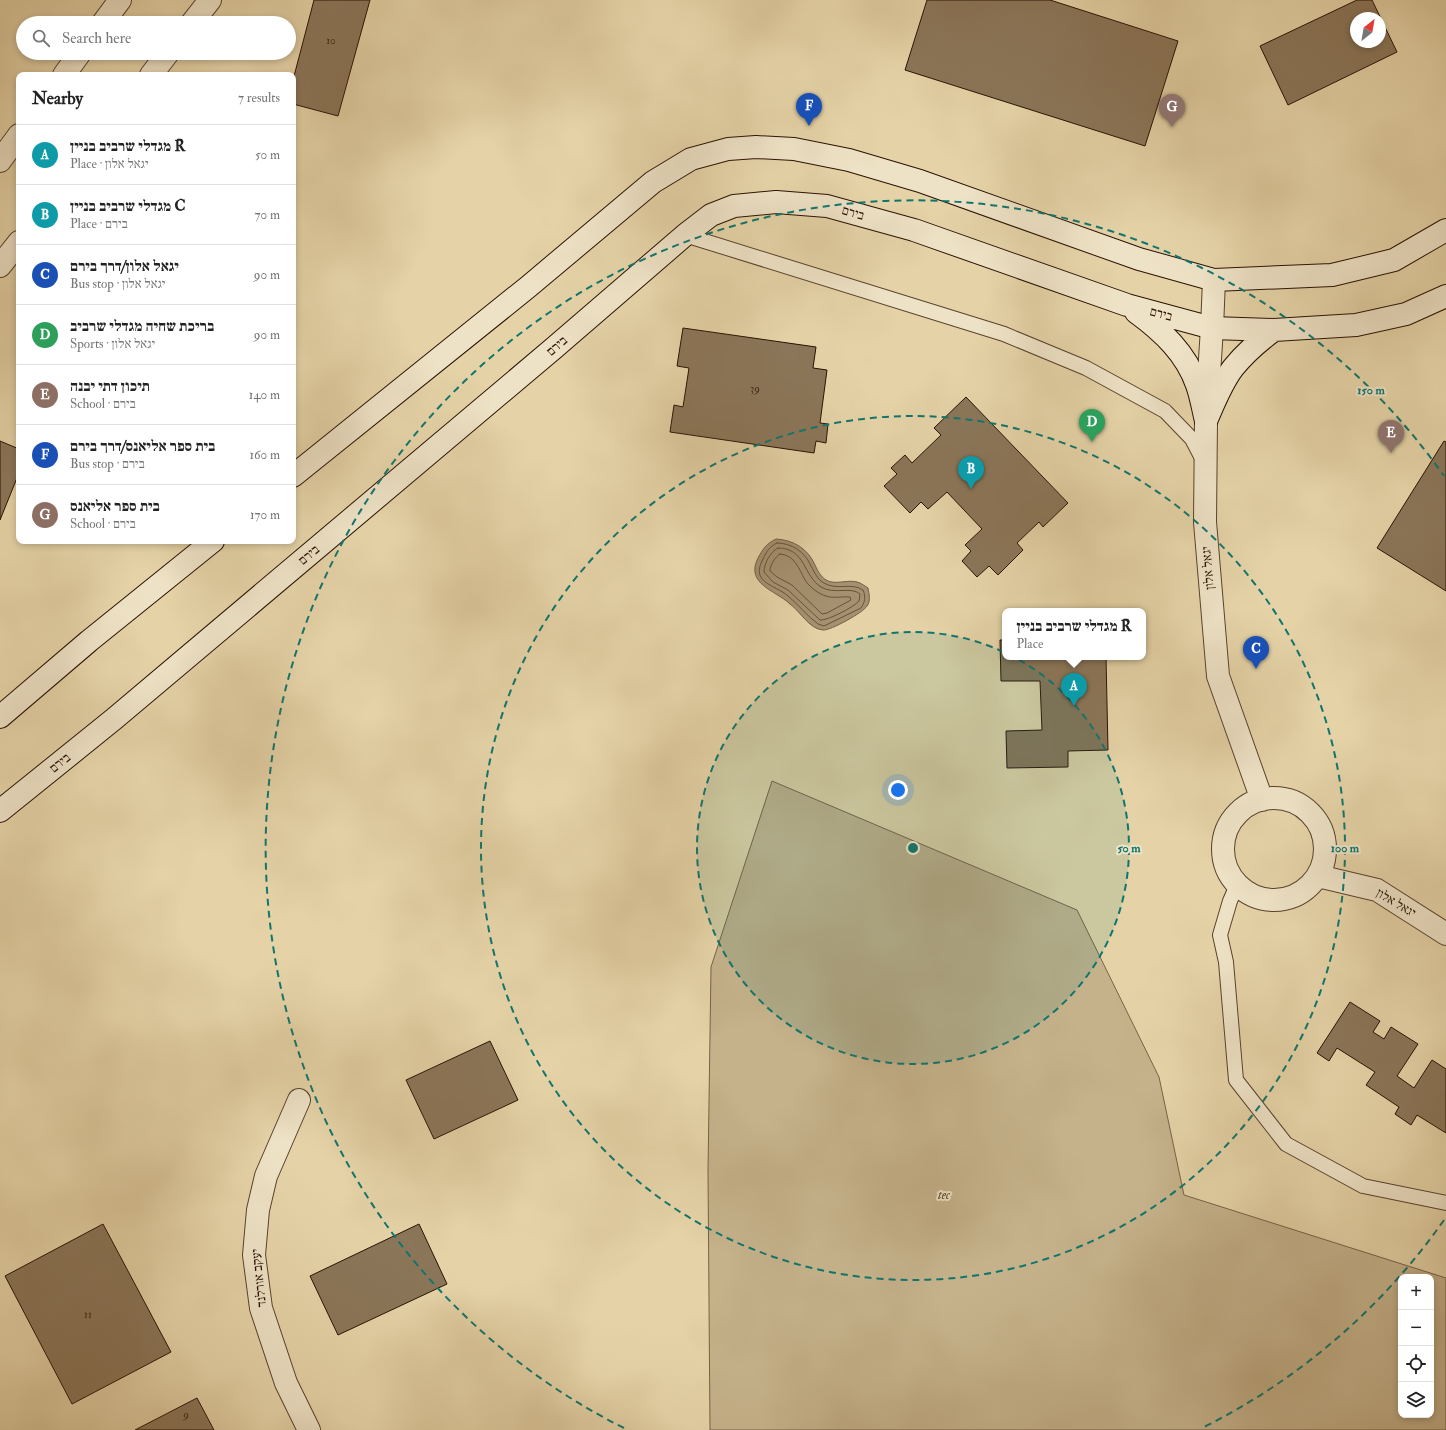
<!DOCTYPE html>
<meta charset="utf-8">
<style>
:root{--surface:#fff;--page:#f2f2f2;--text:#222;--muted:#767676;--line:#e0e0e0;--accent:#8f2418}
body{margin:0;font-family:"IM FELL Double Pica","Frank Ruhl Libre",serif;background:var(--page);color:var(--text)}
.controls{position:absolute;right:12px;bottom:12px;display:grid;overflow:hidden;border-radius:8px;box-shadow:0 2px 6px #0003}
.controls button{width:36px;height:36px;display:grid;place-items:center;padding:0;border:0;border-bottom:1px solid var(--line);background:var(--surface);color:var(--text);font:20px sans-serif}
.compass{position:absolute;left:1350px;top:12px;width:36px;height:36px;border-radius:50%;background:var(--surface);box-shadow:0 2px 6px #0003;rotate:31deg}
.you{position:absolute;left:898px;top:790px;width:14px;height:14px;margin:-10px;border:3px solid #fff;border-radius:50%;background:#1a73e8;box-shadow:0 0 0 6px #1a73e833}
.badge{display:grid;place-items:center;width:26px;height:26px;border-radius:50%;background:var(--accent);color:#fff;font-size:13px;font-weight:700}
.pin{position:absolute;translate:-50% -33px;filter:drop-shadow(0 1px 2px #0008)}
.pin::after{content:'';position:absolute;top:21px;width:14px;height:12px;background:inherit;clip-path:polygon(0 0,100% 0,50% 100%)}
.popup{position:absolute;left:1002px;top:608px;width:144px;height:52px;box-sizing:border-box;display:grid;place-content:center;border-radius:8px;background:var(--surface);filter:drop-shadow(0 1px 3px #0005);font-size:13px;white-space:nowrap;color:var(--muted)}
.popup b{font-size:15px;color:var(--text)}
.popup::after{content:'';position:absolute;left:50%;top:100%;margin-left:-8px;border:8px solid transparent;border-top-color:var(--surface)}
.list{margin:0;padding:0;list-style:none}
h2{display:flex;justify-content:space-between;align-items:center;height:52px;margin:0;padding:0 16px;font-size:17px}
h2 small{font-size:13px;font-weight:400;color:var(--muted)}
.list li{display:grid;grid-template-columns:26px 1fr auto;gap:12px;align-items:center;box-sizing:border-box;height:60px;padding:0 16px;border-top:1px solid var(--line)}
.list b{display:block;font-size:15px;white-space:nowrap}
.list p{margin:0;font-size:13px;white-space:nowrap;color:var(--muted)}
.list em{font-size:13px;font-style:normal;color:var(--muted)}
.icon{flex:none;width:22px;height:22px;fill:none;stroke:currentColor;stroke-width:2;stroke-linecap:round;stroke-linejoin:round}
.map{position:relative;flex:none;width:1446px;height:1430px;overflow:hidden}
.search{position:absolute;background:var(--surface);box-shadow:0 2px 6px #0003;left:16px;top:16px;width:280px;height:44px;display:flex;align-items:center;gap:10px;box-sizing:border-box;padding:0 14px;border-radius:22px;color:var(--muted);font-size:15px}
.panel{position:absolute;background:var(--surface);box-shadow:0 2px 6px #0003;left:16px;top:72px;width:280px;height:472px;border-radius:8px}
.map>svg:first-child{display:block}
</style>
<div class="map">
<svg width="1446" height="1430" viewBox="0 0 1446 1430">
<rect width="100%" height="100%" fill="#e5d3a7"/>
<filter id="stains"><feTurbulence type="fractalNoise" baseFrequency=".005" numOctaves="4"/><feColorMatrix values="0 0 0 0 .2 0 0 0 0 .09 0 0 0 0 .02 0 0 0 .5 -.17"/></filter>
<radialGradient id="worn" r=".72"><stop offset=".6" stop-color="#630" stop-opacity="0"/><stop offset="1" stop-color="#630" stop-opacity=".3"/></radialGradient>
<path fill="#c5b28b" stroke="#776248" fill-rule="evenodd" d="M 772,781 L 1077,910 L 1159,1077 L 1184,1195 L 1446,1278 L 1446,1430 L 710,1430 L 708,1171 L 711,967 ZM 1401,1277 L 1431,1277 L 1431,1415 L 1401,1415 Z"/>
<path fill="#a59170" stroke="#735e45" d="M 776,539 C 794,540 808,549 815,565 C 818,571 820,576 826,580 C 836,586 849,578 860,583 C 862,584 865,586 868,588 C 869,594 871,601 867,606 C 864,612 830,631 823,630 C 809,629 800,611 790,604 C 775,590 745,584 758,558 C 763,549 766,544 776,539 Z"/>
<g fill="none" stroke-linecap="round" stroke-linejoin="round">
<path stroke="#67523a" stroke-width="1" d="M 777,543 C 792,543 805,552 811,566 C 815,573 817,579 824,583 C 837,591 851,582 863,590 C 866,597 865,602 861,608 L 824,626 L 818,624 C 807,616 799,605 788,596 C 774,584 750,583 763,559 C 766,552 770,546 777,543 Z
M 778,548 C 806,548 803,576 821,587 C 834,595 851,586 860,594 L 859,601 C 854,607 827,621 820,620 L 788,590 L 773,582 L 764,572 C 764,564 770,552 778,548 Z
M 780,554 C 795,555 799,569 805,580 C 808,585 814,590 819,593 C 831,600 838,596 850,597 L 851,600 L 827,613 L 822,614 L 792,585 L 777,577 L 770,571 C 770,565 775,557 780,554 Z"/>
</g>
<path fill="#8b7659" stroke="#291204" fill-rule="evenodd" d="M 314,0 L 370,0 L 338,116 L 293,104 L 293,80 Z
M 927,0 L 1050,0 L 1178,41 L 1145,146 L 905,70 Z
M 1357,0 L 1372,0 L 1397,52 L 1288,105 L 1260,46 ZM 1356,18 L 1380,18 L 1380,42 L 1356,42 Z
M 683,328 L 816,347 L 813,368 L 827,370 L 820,423 L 828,424 L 826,443 L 816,441 L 814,453 L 670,432 L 674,405 L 683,407 L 689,368 L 677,366 Z
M 966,397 L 1068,503 L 1043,527 L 1039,522 L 1017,543 L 1023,550 L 998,575 L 989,566 L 977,577 L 962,561 L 971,551 L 965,545 L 982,529 L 947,492 L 928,509 L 921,502 L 910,513 L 884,486 L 897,474 L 891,468 L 905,455 L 912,463 L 941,435 L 934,428 Z
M 0,441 L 19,449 L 19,473 L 0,520 Z
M 1444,441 L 1446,442 L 1446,591 L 1377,548 Z
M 1000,640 L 1005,640 L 1005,657 L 1106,657 L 1108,750 L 1068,751 L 1068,767 L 1007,768 L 1006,731 L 1042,730 L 1040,681 L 1001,681 Z
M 1350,1002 L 1380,1021 L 1373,1032 L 1384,1039 L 1391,1027 L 1418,1044 L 1397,1076 L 1414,1088 L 1432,1060 L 1446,1069 L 1446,1133 L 1417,1115 L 1411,1125 L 1395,1114 L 1399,1107 L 1366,1085 L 1375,1072 L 1337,1048 L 1329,1061 L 1317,1053 Z
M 490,1041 L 518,1100 L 434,1139 L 406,1080 Z
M 103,1224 L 171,1352 L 72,1404 L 5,1276 Z
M 419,1224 L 447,1284 L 338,1335 L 310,1276 Z
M 197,1398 L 214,1430 L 135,1430 Z"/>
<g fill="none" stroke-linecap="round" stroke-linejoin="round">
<defs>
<path id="lane" d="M 685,235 L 1004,334 L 1086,368 L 1165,411 L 1192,439 L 1204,462
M 1237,885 L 1230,901 L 1220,935 L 1226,962 L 1236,1080 L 1286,1144 L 1363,1186 L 1446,1203"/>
<path id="street" d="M 103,23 L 120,0
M 192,23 L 210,0
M 64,75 L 80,53
M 151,75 L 168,53
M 0,161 L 19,135
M 0,266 L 19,242
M 1214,280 L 1212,328 L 1206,421 L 1205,522 L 1218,676 L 1262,800
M1223 849a51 51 0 1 1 102 0a51 51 0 1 1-102 0Z
M 1318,876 L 1377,890 L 1446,934
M 299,1100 L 266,1176 L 258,1210 L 254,1255 L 261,1308 L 286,1383 L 309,1430"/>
<path id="secondary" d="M 1136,312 C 1162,331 1186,353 1197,385 C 1201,396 1203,409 1206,421
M 1206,421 C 1214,403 1221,384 1233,368 C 1245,353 1259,341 1274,330
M 293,476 L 528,287 L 653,182 L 691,159 L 728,149 L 756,147 L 794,149 L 849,160 L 920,181 L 1139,259 L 1214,280 L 1332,275 L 1394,260 L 1446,230
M 0,717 L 89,641 L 213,541
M 0,811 L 114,719 L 554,348 L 685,235 L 711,215 L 734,206 L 776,202 L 827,206 L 914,230 L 1127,305 L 1212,328 L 1274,330 L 1356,325 L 1406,314 L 1446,296"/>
</defs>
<use href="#lane" stroke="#58422d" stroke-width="16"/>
<use href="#street" stroke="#58422d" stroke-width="24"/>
<use href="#secondary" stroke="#291204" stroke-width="24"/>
<use href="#lane" stroke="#eee2c6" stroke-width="14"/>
<use href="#street" stroke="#eee2c6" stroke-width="22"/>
<use href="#secondary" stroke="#eee2c6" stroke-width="22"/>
</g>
<circle cx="913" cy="848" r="216" fill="#0f766e" fill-opacity=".12"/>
<g fill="none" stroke="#0f766e" stroke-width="2" stroke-dasharray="7 5">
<circle cx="913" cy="848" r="216"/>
<circle cx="913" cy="848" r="432"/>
<path d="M1444 1220A648 648 0 0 1 1202 1428M624 1428A648 648 0 1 1 1444 476"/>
</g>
<g text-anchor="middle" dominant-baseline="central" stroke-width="4" stroke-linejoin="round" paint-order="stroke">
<g font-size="11" fill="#422b19">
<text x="331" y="40">10</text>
<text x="755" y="388">39</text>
<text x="88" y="1314">11</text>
<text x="186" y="1414">9</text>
</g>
<g font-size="13" fill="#291204" stroke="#eee2c6">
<text transform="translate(853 213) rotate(16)">בירם</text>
<text transform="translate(1161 314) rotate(15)">בירם</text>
<text transform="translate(557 346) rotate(-41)">בירם</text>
<text transform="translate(309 555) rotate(-40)">בירם</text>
<text transform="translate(1208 568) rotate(-95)">יגאל אלון</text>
<text transform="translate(60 763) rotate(-39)">בירם</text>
<text transform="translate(1396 903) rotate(31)">יגאל אלון</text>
<text transform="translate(259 1278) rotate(-96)">יעקב אורלנד</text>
</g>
<g font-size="13" font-style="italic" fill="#58422c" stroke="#eee2c6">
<text x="944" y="1195">tec</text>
</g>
</g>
<circle cx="913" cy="848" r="6" fill="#0f766e" stroke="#eee2c6" stroke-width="2"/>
<g font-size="12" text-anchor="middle" font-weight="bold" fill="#0f766e" stroke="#eee2c6" stroke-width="4" stroke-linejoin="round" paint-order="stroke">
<text x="1371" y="394">150 m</text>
<text x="1129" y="852">50 m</text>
<text x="1345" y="852">100 m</text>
</g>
<rect width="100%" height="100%" filter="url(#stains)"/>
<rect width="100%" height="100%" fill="url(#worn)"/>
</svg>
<div class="controls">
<button>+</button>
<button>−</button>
<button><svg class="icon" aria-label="locate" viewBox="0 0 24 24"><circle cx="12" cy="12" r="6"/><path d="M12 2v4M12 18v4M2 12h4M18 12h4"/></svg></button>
<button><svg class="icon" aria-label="layers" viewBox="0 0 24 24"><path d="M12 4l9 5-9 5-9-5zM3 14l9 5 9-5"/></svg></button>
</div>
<svg class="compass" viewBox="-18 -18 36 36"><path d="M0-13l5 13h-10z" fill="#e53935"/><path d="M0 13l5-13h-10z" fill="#767676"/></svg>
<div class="you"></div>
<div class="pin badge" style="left:1074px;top:706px;background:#0f9aa8">A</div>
<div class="popup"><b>מגדלי שרביב בניין R</b>Place</div>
<div class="pin badge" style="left:971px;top:489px;background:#0f9aa8">B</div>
<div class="pin badge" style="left:1256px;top:669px;background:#1a4fb4">C</div>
<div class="pin badge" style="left:1092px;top:442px;background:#2e9e5b">D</div>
<div class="pin badge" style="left:1391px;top:453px;background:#8d6e63">E</div>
<div class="pin badge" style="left:809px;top:126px;background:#1a4fb4">F</div>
<div class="pin badge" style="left:1172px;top:127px;background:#8d6e63">G</div>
<div class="search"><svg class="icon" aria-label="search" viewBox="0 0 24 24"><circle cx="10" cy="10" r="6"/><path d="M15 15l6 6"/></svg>Search here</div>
<section class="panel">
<h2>Nearby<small>7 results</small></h2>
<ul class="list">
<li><span class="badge" style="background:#0f9aa8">A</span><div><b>מגדלי שרביב בניין R</b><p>Place · יגאל אלון</p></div><em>50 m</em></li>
<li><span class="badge" style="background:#0f9aa8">B</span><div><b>מגדלי שרביב בניין C</b><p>Place · בירם</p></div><em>70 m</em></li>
<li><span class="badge" style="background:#1a4fb4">C</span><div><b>יגאל אלון/דרך בירם</b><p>Bus stop · יגאל אלון</p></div><em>90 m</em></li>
<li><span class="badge" style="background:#2e9e5b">D</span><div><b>בריכת שחיה מגדלי שרביב</b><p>Sports · יגאל אלון</p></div><em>90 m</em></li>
<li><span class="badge" style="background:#8d6e63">E</span><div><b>תיכון דתי יבנה</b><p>School · בירם</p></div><em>140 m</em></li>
<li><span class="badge" style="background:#1a4fb4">F</span><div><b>בית ספר אליאנס/דרך בירם</b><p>Bus stop · בירם</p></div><em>160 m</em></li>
<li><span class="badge" style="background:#8d6e63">G</span><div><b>בית ספר אליאנס</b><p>School · בירם</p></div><em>170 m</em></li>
</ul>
</section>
</div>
